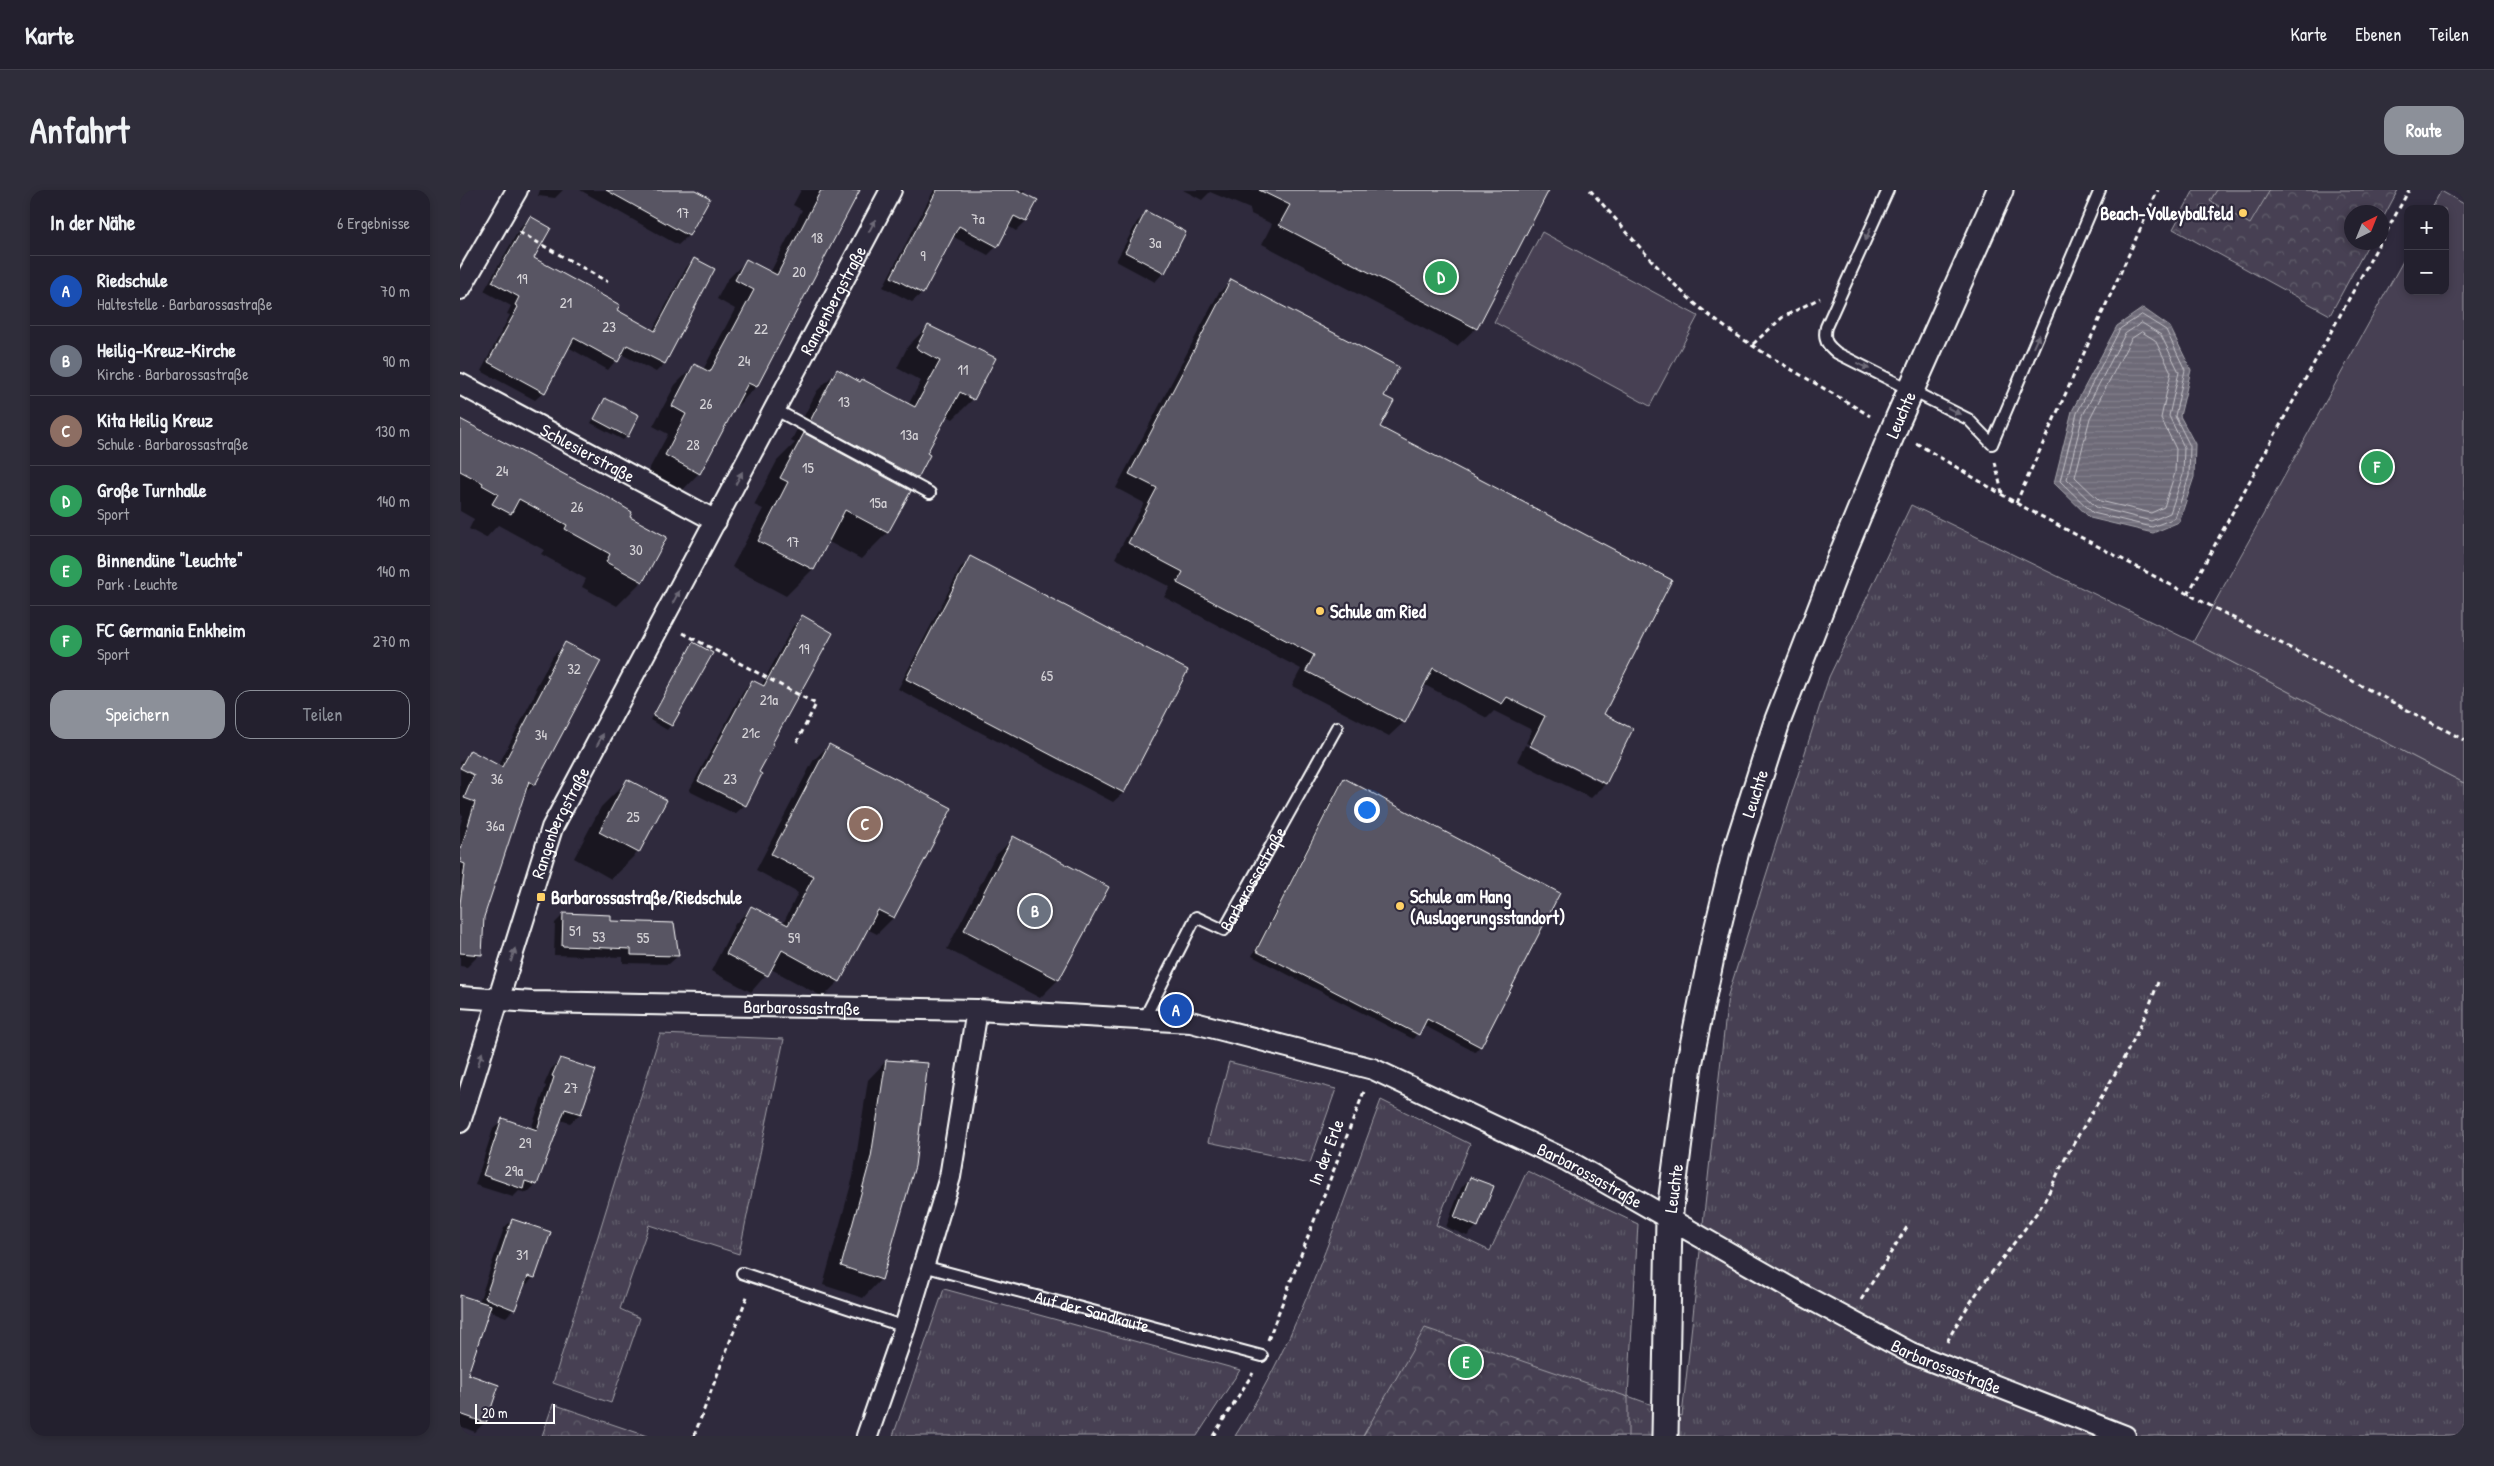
<!DOCTYPE html>
<html lang="de">
<meta charset="utf-8">
<style>
:root{--surface:#23202e;--page:#2f2d3a;--text:#f1f3f6;--muted:#a3a3aa;--line:#403e4a;--accent:#8c9099}
body{margin:0;font-family:"Patrick Hand",sans-serif;background:var(--page);color:var(--text)}
.controls{position:absolute;right:15px;top:15px;display:grid;overflow:hidden;border-radius:10px;box-shadow:0 2px 8px #0003}
.controls button{width:45px;height:45px;display:grid;place-items:center;padding:0;border:0;border-bottom:1px solid var(--line);background:var(--surface);color:var(--text);font:25px sans-serif}
.compass{position:absolute;left:1884px;top:15px;width:45px;height:45px;border-radius:50%;background:var(--surface);box-shadow:0 2px 8px #0003;rotate:43deg}
.scale{position:absolute;left:15px;bottom:12px;width:80px;box-sizing:border-box;padding-left:5px;border:2px solid #fff;border-top:0;font-size:14px;line-height:18px;white-space:nowrap;color:#fff;-webkit-text-stroke:4px #2f2a3d;paint-order:stroke}
.you{position:absolute;left:906px;top:619px;width:18px;height:18px;margin:-12px;border:4px solid #fff;border-radius:50%;background:#1a73e8;box-shadow:0 0 0 8px #1a73e833}
.badge{display:grid;place-items:center;width:32px;height:32px;border-radius:50%;background:var(--accent);color:#fff;font-size:16px;font-weight:700}
.pin{position:absolute;translate:-50% -50%;border:2px solid #fff;box-shadow:0 1px 5px #0006}
.list{margin:0;padding:0;list-style:none}
h2{display:flex;justify-content:space-between;align-items:center;height:65px;margin:0;padding:0 20px;font-size:21px}
h2 small{font-size:16px;font-weight:400;color:var(--muted)}
.list li{display:grid;grid-template-columns:32px 1fr auto;gap:15px;align-items:center;box-sizing:border-box;height:70px;padding:0 20px;border-top:1px solid var(--line)}
.list b{display:block;font-size:19px;white-space:nowrap}
.list p{margin:0;font-size:16px;white-space:nowrap;color:var(--muted)}
.list em{font-size:16px;font-style:normal;color:var(--muted)}
.actions{display:flex;gap:10px;padding:15px 20px}
.actions a{flex:1;padding:11px 0;border:1px solid var(--accent);border-radius:15px;text-align:center;font-size:18px;color:var(--accent)}
.actions .main{background:var(--accent);color:#fff}
.map{position:relative;flex:none;width:2004px;height:1246px;overflow:hidden;border-radius:15px}
header{display:flex;align-items:center;gap:30px;box-sizing:border-box;height:70px;padding:0 25px;background:var(--surface);border-bottom:1px solid var(--line)}
header strong{font-size:24px}
nav{display:flex;gap:28px;margin-inline-start:auto;font-size:18px}
.intro{display:flex;align-items:center;justify-content:space-between;box-sizing:border-box;height:120px;padding:0 30px}
h1{margin:0;font-size:35px}
.button{padding:12px 22px;border-radius:15px;background:var(--accent);color:#fff;font-size:18px;font-weight:700}
main{display:flex;gap:30px;padding:0 30px}
aside{flex:1;background:var(--surface);border-radius:15px;box-shadow:0 2px 8px #0003}
.map>svg:first-child{display:block}
</style>
<header>
<strong>Karte</strong>
<nav><a>Karte</a><a>Ebenen</a><a>Teilen</a></nav>
</header>
<div class="intro"><h1>Anfahrt</h1><a class="button">Route</a></div>
<main>
<aside>
<h2>In der Nähe<small>6 Ergebnisse</small></h2>
<ul class="list">
<li><span class="badge" style="background:#1a4fb4">A</span><div><b>Riedschule</b><p>Haltestelle · Barbarossastraße</p></div><em>70 m</em></li>
<li><span class="badge" style="background:#6b7280">B</span><div><b>Heilig-Kreuz-Kirche</b><p>Kirche · Barbarossastraße</p></div><em>90 m</em></li>
<li><span class="badge" style="background:#8d6e63">C</span><div><b>Kita Heilig Kreuz</b><p>Schule · Barbarossastraße</p></div><em>130 m</em></li>
<li><span class="badge" style="background:#2e9e5b">D</span><div><b>Große Turnhalle</b><p>Sport</p></div><em>140 m</em></li>
<li><span class="badge" style="background:#2e9e5b">E</span><div><b>Binnendüne &quot;Leuchte&quot;</b><p>Park · Leuchte</p></div><em>140 m</em></li>
<li><span class="badge" style="background:#2e9e5b">F</span><div><b>FC Germania Enkheim</b><p>Sport</p></div><em>270 m</em></li>
</ul>
<div class="actions"><a class="main">Speichern</a><a>Teilen</a></div>
</aside>
<div class="map">
<svg width="2004" height="1246" viewBox="0 0 2004 1246">
<defs>
<pattern id="grass-tufts" width="24" height="20" patternUnits="userSpaceOnUse" patternTransform="scale(1.25)"><rect width="24" height="20" fill="#464152"/><path d="M3 7l-1-3M5 7V3M7 7l1-3M15 17l-1-3M17 17v-4M19 17l1-3" fill="none" stroke="#625e6c"/></pattern>
<pattern id="park-crowns" width="20" height="18" patternUnits="userSpaceOnUse" patternTransform="scale(1.25)"><rect width="20" height="18" fill="#464152"/><path d="M2 6a3 3 0 1 1 6 0M12 15a3 3 0 1 1 6 0" fill="none" stroke="#625e6c"/></pattern>
<pattern id="water-rules" width="6" height="5" patternUnits="userSpaceOnUse" patternTransform="scale(1.25)"><rect width="6" height="5" fill="#6d6a77"/><path d="M0 2.5h6" fill="none" stroke="#83808b"/></pattern>
</defs>
<rect width="100%" height="100%" fill="#2f2a3d"/>
<filter id="ink" filterUnits="userSpaceOnUse"><feTurbulence type="fractalNoise" baseFrequency=".02" numOctaves="2"/><feDisplacementMap in="SourceGraphic" scale="10" xChannelSelector="R" yChannelSelector="G"/><feConvolveMatrix kernelMatrix="1 2 1 2 8 2 1 2 1" color-interpolation-filters="sRGB"/></filter>
<g filter="url(#ink)">
<path fill="url(#grass-tufts)" stroke="#a2a0a8" d="M 1451,315 L 1733,452 L 2004,593 L 2004,1246 L 775,1246 C 842,1143 878,1024 921,910 L 1010,954 L 976,1035 L 1030,1061 L 1067,981 L 1178,1034 L 1168,1206 L 1222,1226 L 1268,805 L 1369,487 Z
M 200,844 L 324,849 L 279,1064 L 189,1035 L 160,1119 L 180,1128 L 151,1213 L 93,1193 Z
M 769,872 L 876,899 L 850,973 L 748,952 Z
M 484,1099 L 780,1180 L 737,1246 L 433,1246 Z"/>
<path fill="url(#park-crowns)" stroke="#a2a0a8" d="M 1734,0 L 1938,0 L 1922,30 L 1922,22 L 1892,22 L 1892,52 L 1909,53 L 1870,125 L 1713,39 Z
M 965,1138 L 1168,1207 L 1168,1246 L 903,1246 Z
M 93,1214 L 187,1246 L 82,1246 Z"/>
<path fill="#464152" stroke="#a2a0a8" d="M 1757,0 L 1810,0 L 1790,34 L 1750,11 Z
M 1981,1 L 2004,14 L 2004,593 L 1733,452 L 1948,62 L 1948,101 L 1985,101 L 1985,19 L 1971,19 Z
M 1082,42 L 1238,126 L 1190,216 L 1034,132 Z"/>
<path fill="url(#water-rules)" stroke="#a7a6ad" d="M 1683,118 L 1710,137 L 1731,180 L 1720,226 L 1735,254 L 1734,287 L 1719,332 L 1693,343 L 1630,328 L 1594,293 L 1612,221 L 1657,136 Z"/>
<path fill="#0007" d="M 80,0 L 103,0 L 95,8 L 78,6 Z
M 120,0 L 232,0 L 248,9 L 228,46 L 218,55 Z
M 341,0 L 400,0 L 296,197 L 277,216 L 275,215 L 239,283 L 220,303 L 186,285 L 208,244 L 193,236 L 215,195 L 234,176 L 243,180 L 275,119 L 257,109 L 267,90 L 287,70 L 310,83 L 342,20 L 333,15 Z
M 474,0 L 566,0 L 564,5 L 565,32 L 556,41 L 548,36 L 537,56 L 528,65 L 492,46 L 462,103 L 452,112 L 423,97 Z
M 723,0 L 1088,0 L 1016,138 L 997,156 L 802,54 L 812,34 L 791,24 L 790,19 L 750,2 L 742,10 Z
M 686,23 L 704,82 L 695,92 L 656,71 L 677,32 Z
M 70,27 L 72,69 L 192,141 L 226,78 L 234,69 L 204,174 L 196,182 L 161,164 L 148,180 L 108,157 L 84,202 L 75,210 L 21,181 L 50,125 L 47,124 L 51,116 L 24,101 L 61,36 Z
M 772,90 L 922,207 L 918,237 L 1142,525 L 1172,539 L 1145,594 L 1131,608 L 1057,571 L 1065,555 L 1141,593 L 1141,590 L 1066,553 L 1072,540 L 1034,521 L 1027,528 L 963,494 L 944,532 L 929,546 L 832,496 L 841,479 L 704,407 L 710,397 L 655,368 L 684,313 L 656,298 L 758,104 Z
M 468,136 L 513,209 L 493,229 L 486,225 L 465,264 L 468,265 L 456,288 L 445,299 L 427,343 L 401,369 L 367,351 L 353,379 L 326,406 L 272,377 L 303,319 L 294,315 L 317,271 L 335,253 L 331,251 L 357,201 L 377,181 L 448,215 L 461,191 L 437,178 L 448,156 Z
M 145,209 L 167,246 L 163,250 L 131,233 Z
M 0,230 L 168,327 L 182,391 L 157,416 L 122,397 L 126,389 L 81,364 L 84,360 L 38,335 L 26,348 L 9,339 L 14,329 L 0,321 Z
M 511,368 L 726,481 L 663,603 L 653,612 L 438,499 L 501,377 Z
M 342,427 L 371,443 L 297,583 L 285,615 L 275,624 L 229,601 L 283,501 L 292,491 L 301,496 L 333,436 Z
M 106,453 L 74,594 L 63,605 L 23,726 L 20,764 L 7,777 L 0,776 L 0,636 L 3,625 L 0,624 L 0,572 L 10,562 L 38,576 L 77,500 L 75,499 L 93,466 Z
M 233,453 L 211,535 L 207,540 L 190,530 Z
M 369,555 L 490,619 L 433,728 L 417,744 L 407,739 L 379,791 L 363,807 L 311,779 L 291,802 L 251,781 L 275,734 L 291,718 L 323,734 L 338,703 L 296,680 L 353,571 Z
M 884,590 L 1099,703 L 1020,856 L 1015,862 L 963,835 L 953,849 L 792,766 L 879,595 Z
M 167,591 L 178,662 L 151,689 L 114,668 L 141,617 Z
M 554,648 L 598,790 L 580,808 L 487,759 L 535,666 Z
M 103,725 L 150,732 L 218,766 L 209,774 L 163,773 L 163,767 L 94,765 L 95,733 Z
M 101,870 L 134,881 L 120,924 L 110,933 L 100,930 L 76,994 L 67,1003 L 59,1001 L 53,1007 L 15,995 L 33,939 L 43,930 L 71,939 L 86,896 L 84,895 L 91,879 Z
M 426,871 L 421,1089 L 403,1108 L 363,1095 L 393,987 L 408,890 Z
M 1010,988 L 1017,1036 L 1007,1046 L 986,1037 L 1001,998 Z
M 52,1030 L 74,1087 L 66,1095 L 63,1094 L 54,1119 L 46,1127 L 28,1120 L 0,1166 L 0,1106 L 19,1112 L 44,1038 Z
M 0,1183 L 25,1232 L 15,1242 L 0,1236 Z"/>
<g fill="none" stroke-linecap="round" stroke-linejoin="round">
<path stroke="#c5c3c9" stroke-width="1" d="M 1682,125 L 1706,140 L 1725,180 L 1715,226 L 1730,256 L 1729,286 L 1715,328 L 1692,337 L 1633,323 L 1600,291 L 1617,223 L 1660,139 Z
M 1682,133 L 1701,145 L 1719,182 L 1709,226 L 1724,257 L 1723,285 L 1710,323 L 1691,331 L 1636,317 L 1607,289 L 1623,225 L 1665,144 Z
M 1682,142 L 1695,150 L 1711,182 L 1701,228 L 1716,259 L 1715,283 L 1704,317 L 1691,323 L 1640,311 L 1615,287 L 1630,228 L 1671,149 Z"/>
</g>
<path fill="#595564" stroke="#fff" d="M 146,0 L 235,0 L 250,8 L 229,46 Z
M 361,0 L 400,0 L 297,197 L 288,193 L 240,284 L 205,265 L 226,224 L 212,216 L 234,174 L 250,182 L 294,100 L 275,90 L 286,69 L 317,85 Z
M 477,0 L 558,0 L 578,10 L 566,32 L 554,26 L 538,57 L 499,36 L 463,104 L 431,87 Z
M 799,0 L 1089,0 L 1017,139 L 819,35 L 830,15 Z
M 686,21 L 726,42 L 705,83 L 665,62 Z
M 70,26 L 91,38 L 74,68 L 160,115 L 157,120 L 195,141 L 234,68 L 255,79 L 205,174 L 167,155 L 158,172 L 114,148 L 85,203 L 28,172 L 58,117 L 55,115 L 59,107 L 32,92 Z
M 771,89 L 939,177 L 924,206 L 934,211 L 920,237 L 1212,390 L 1144,524 L 1173,539 L 1146,594 L 1070,556 L 1085,526 L 1047,507 L 1042,514 L 973,478 L 945,533 L 846,481 L 854,465 L 717,393 L 723,382 L 668,353 L 697,298 L 669,284 Z
M 468,135 L 536,168 L 514,210 L 500,202 L 467,263 L 470,265 L 458,288 L 350,231 L 377,179 L 400,192 L 402,189 L 455,217 L 480,171 L 456,158 Z
M 145,208 L 179,225 L 168,247 L 134,229 Z
M 0,229 L 149,308 L 172,322 L 170,327 L 207,347 L 183,392 L 146,372 L 150,364 L 105,339 L 107,335 L 59,309 L 51,324 L 32,314 L 38,304 L 22,295 L 23,293 L 0,281 Z
M 344,243 L 451,301 L 428,343 L 385,320 L 354,380 L 298,351 L 328,292 L 320,288 Z
M 510,366 L 728,480 L 664,603 L 446,489 Z
M 342,425 L 373,443 L 312,554 L 314,555 L 299,582 L 302,584 L 286,616 L 238,591 L 292,490 L 304,496 Z
M 105,452 L 141,471 L 75,595 L 69,591 L 24,727 L 22,765 L 0,763 L 0,714 L 5,674 L 0,672 L 0,662 L 15,612 L 4,608 L 14,585 L 0,578 L 10,560 L 42,577 L 89,487 L 87,486 Z
M 233,452 L 253,463 L 212,536 L 193,526 Z
M 369,554 L 492,618 L 434,728 L 418,720 L 380,792 L 322,760 L 308,786 L 266,764 L 291,716 L 328,735 L 354,686 L 311,664 Z
M 884,588 L 1100,703 L 1021,857 L 967,829 L 959,845 L 796,761 Z
M 167,589 L 207,610 L 179,663 L 139,642 Z
M 553,646 L 649,697 L 599,790 L 504,740 Z
M 103,723 L 151,725 L 151,731 L 214,733 L 219,766 L 171,765 L 171,759 L 102,756 Z
M 100,868 L 136,880 L 121,924 L 105,919 L 77,995 L 65,991 L 63,999 L 23,985 L 42,928 L 77,940 L 94,887 L 92,886 Z
M 426,870 L 468,873 L 455,976 L 422,1090 L 381,1076 L 411,967 Z
M 1010,987 L 1034,996 L 1018,1037 L 994,1027 Z
M 52,1029 L 91,1042 L 75,1088 L 68,1086 L 55,1120 L 25,1108 Z
M 0,1105 L 31,1115 L 8,1184 L 39,1195 L 26,1233 L 0,1224 Z"/>
<g fill="none" stroke-linecap="round" stroke-linejoin="round">
<defs>
<g id="service">
<path d="M 1428,0 L 1366,137 C 1363,150 1367,155 1377,163 L 1508,229 L 1532,254 L 1640,0"/>
<path d="M 316,220 L 470,303"/>
<path id="s1" d="M 684,829 L 736,727 L 764,740 L 877,537"/>
<path id="s2" d="M 463,1076 L 802,1166"/>
<path d="M 282,1083 L 445,1137"/>
</g>
<g id="minor">
<path d="M 0,99 L 57,0"/>
<path id="s3" d="M 0,194 L 256,331"/>
<path id="s4" d="M 0,807 L 72,812 L 517,820 L 731,832 L 913,879 L 1108,971 L 1339,1103 L 1451,1163 L 1665,1246"/>
<path id="s5" d="M 0,932 L 92,638 L 431,0"/>
<path d="M 407,1246 L 445,1137 L 490,987 L 517,820"/>
</g>
<g id="tertiary">
<path id="s6" d="M 1205,1246 L 1209,1029 L 1229,875 L 1254,753 L 1276,661 L 1317,532 L 1376,379 L 1438,229 L 1540,0"/>
</g>
</defs>
<use href="#service" stroke="#fff" stroke-width="14"/>
<use href="#minor" stroke="#fff" stroke-width="24"/>
<use href="#tertiary" stroke="#fff" stroke-width="29"/>
<path stroke="#fff" stroke-width="3" stroke-dasharray="5 4" stroke-linecap="butt" d="M 1130,0 C 1167,41 1202,87 1245,122 C 1294,161 1357,193 1410,226
M 59,42 L 148,92
M 1922,50 L 1949,0
M 1293,154 L 1323,127 L 1360,108
M 1456,253 L 1556,313 L 2004,550
M 1535,272 L 1542,303
M 1556,313 L 1698,0
M 1728,404 L 1920,52
M 223,443 L 356,514 L 337,552
M 1401,1110 L 1447,1037
M 808,1150 L 905,899
M 1487,1152 C 1511,1105 1547,1064 1578,1021 C 1591,1002 1598,980 1610,960 C 1641,905 1678,853 1698,792
M 234,1246 L 288,1104
M 753,1246 L 793,1183"/>
<use href="#service" stroke="#2f2a3d" stroke-width="10"/>
<use href="#minor" stroke="#2f2a3d" stroke-width="20"/>
<use href="#tertiary" stroke="#2f2a3d" stroke-width="25"/>
</g>
<defs><path id="oneway-solid" d="M-6-.8H1V-3.2L6.5 0L1 3.2V.8H-6Z" transform="scale(1.25)"/></defs>
<g fill="#6d6a77">
<use href="#oneway-solid" transform="translate(412 36) rotate(-62)"/>
<use href="#oneway-solid" transform="translate(1408 44) rotate(114)"/>
<use href="#oneway-solid" transform="translate(1576 151) rotate(-66)"/>
<use href="#oneway-solid" transform="translate(1403 176) rotate(26)"/>
<use href="#oneway-solid" transform="translate(1494 221) rotate(27)"/>
<use href="#oneway-solid" transform="translate(279 288) rotate(-62)"/>
<use href="#oneway-solid" transform="translate(216 407) rotate(-62)"/>
<use href="#oneway-solid" transform="translate(140 550) rotate(-62)"/>
<use href="#oneway-solid" transform="translate(53 765) rotate(-73)"/>
<use href="#oneway-solid" transform="translate(20 869) rotate(-72)"/>
</g>
</g>
<g fill="#ffd166" stroke="#2f2a3d" stroke-width="2">
<circle cx="1783" cy="23" r="5"/>
<circle cx="860" cy="421" r="5"/>
<rect x="76" y="702" width="10" height="10" rx="2.5"/>
<circle cx="940" cy="716" r="5"/>
</g>
<g text-anchor="middle" dominant-baseline="central" stroke-width="4.5" stroke-linejoin="round" paint-order="stroke">
<g font-size="15" fill="#d6d4d8">
<text x="223" y="22">17</text>
<text x="518" y="28">7a</text>
<text x="357" y="47">18</text>
<text x="695" y="52">3a</text>
<text x="463" y="65">9</text>
<text x="339" y="81">20</text>
<text x="62" y="88">19</text>
<text x="106" y="112">21</text>
<text x="149" y="136">23</text>
<text x="301" y="138">22</text>
<text x="284" y="170">24</text>
<text x="503" y="179">11</text>
<text x="384" y="211">13</text>
<text x="246" y="213">26</text>
<text x="449" y="244">13a</text>
<text x="233" y="254">28</text>
<text x="348" y="277">15</text>
<text x="42" y="280">24</text>
<text x="418" y="312">15a</text>
<text x="117" y="316">26</text>
<text x="333" y="351">17</text>
<text x="176" y="359">30</text>
<text x="344" y="458">19</text>
<text x="114" y="478">32</text>
<text x="587" y="485">65</text>
<text x="309" y="509">21a</text>
<text x="291" y="542">21c</text>
<text x="81" y="544">34</text>
<text x="37" y="588">36</text>
<text x="270" y="588">23</text>
<text x="173" y="626">25</text>
<text x="35" y="635">36a</text>
<text x="115" y="740">51</text>
<text x="139" y="746">53</text>
<text x="183" y="747">55</text>
<text x="334" y="747">59</text>
<text x="111" y="897">27</text>
<text x="65" y="952">29</text>
<text x="54" y="980">29a</text>
<text x="62" y="1064">31</text>
</g>
<g font-size="18" font-weight="bold" fill="#fff" stroke="#2f2a3d" text-anchor="start">
<text x="1773" y="23" text-anchor="end">Beach-Volleyballfeld</text>
<text x="870" y="421">Schule am Ried</text>
<text x="950" y="706">Schule am Hang<tspan x="950" dy="21">(Auslagerungsstandort)</tspan></text>
<text x="91" y="707">Barbarossastraße/Riedschule</text>
</g>
<g font-size="18" fill="#fff" stroke="#2f2a3d">
<text stroke="none"><textPath href="#s5" startOffset="906">Rangenbergstraße</textPath></text>
<text stroke="none"><textPath href="#s6" startOffset="1058">Leuchte</textPath></text>
<text stroke="none"><textPath href="#s3" startOffset="145">Schlesierstraße</textPath></text>
<text stroke="none"><textPath href="#s6" startOffset="652">Leuchte</textPath></text>
<text stroke="none"><textPath href="#s5" startOffset="316">Rangenbergstraße</textPath></text>
<text stroke="none"><textPath href="#s1" startOffset="204">Barbarossastraße</textPath></text>
<text stroke="none"><textPath href="#s4" startOffset="342">Barbarossastraße</textPath></text>
<text transform="translate(866 962) rotate(-69)">In der Erle</text>
<text stroke="none"><textPath href="#s4" startOffset="1161">Barbarossastraße</textPath></text>
<text stroke="none"><textPath href="#s6" startOffset="248">Leuchte</textPath></text>
<text stroke="none"><textPath href="#s2" startOffset="175">Auf der Sandkaute</textPath></text>
<text stroke="none"><textPath href="#s4" startOffset="1566">Barbarossastraße</textPath></text>
</g>
</g>
</svg>
<div class="controls">
<button>+</button>
<button>−</button>
</div>
<svg class="compass" viewBox="-18 -18 36 36"><path d="M0-13l5 13h-10z" fill="#e53935"/><path d="M0 13l5-13h-10z" fill="#a3a3aa"/></svg>
<div class="scale">20 m</div>
<div class="you"></div>
<div class="pin badge" style="left:716px;top:820px;background:#1a4fb4">A</div>
<div class="pin badge" style="left:575px;top:721px;background:#6b7280">B</div>
<div class="pin badge" style="left:405px;top:634px;background:#8d6e63">C</div>
<div class="pin badge" style="left:981px;top:87px;background:#2e9e5b">D</div>
<div class="pin badge" style="left:1006px;top:1172px;background:#2e9e5b">E</div>
<div class="pin badge" style="left:1917px;top:277px;background:#2e9e5b">F</div>
</div>
</main>
